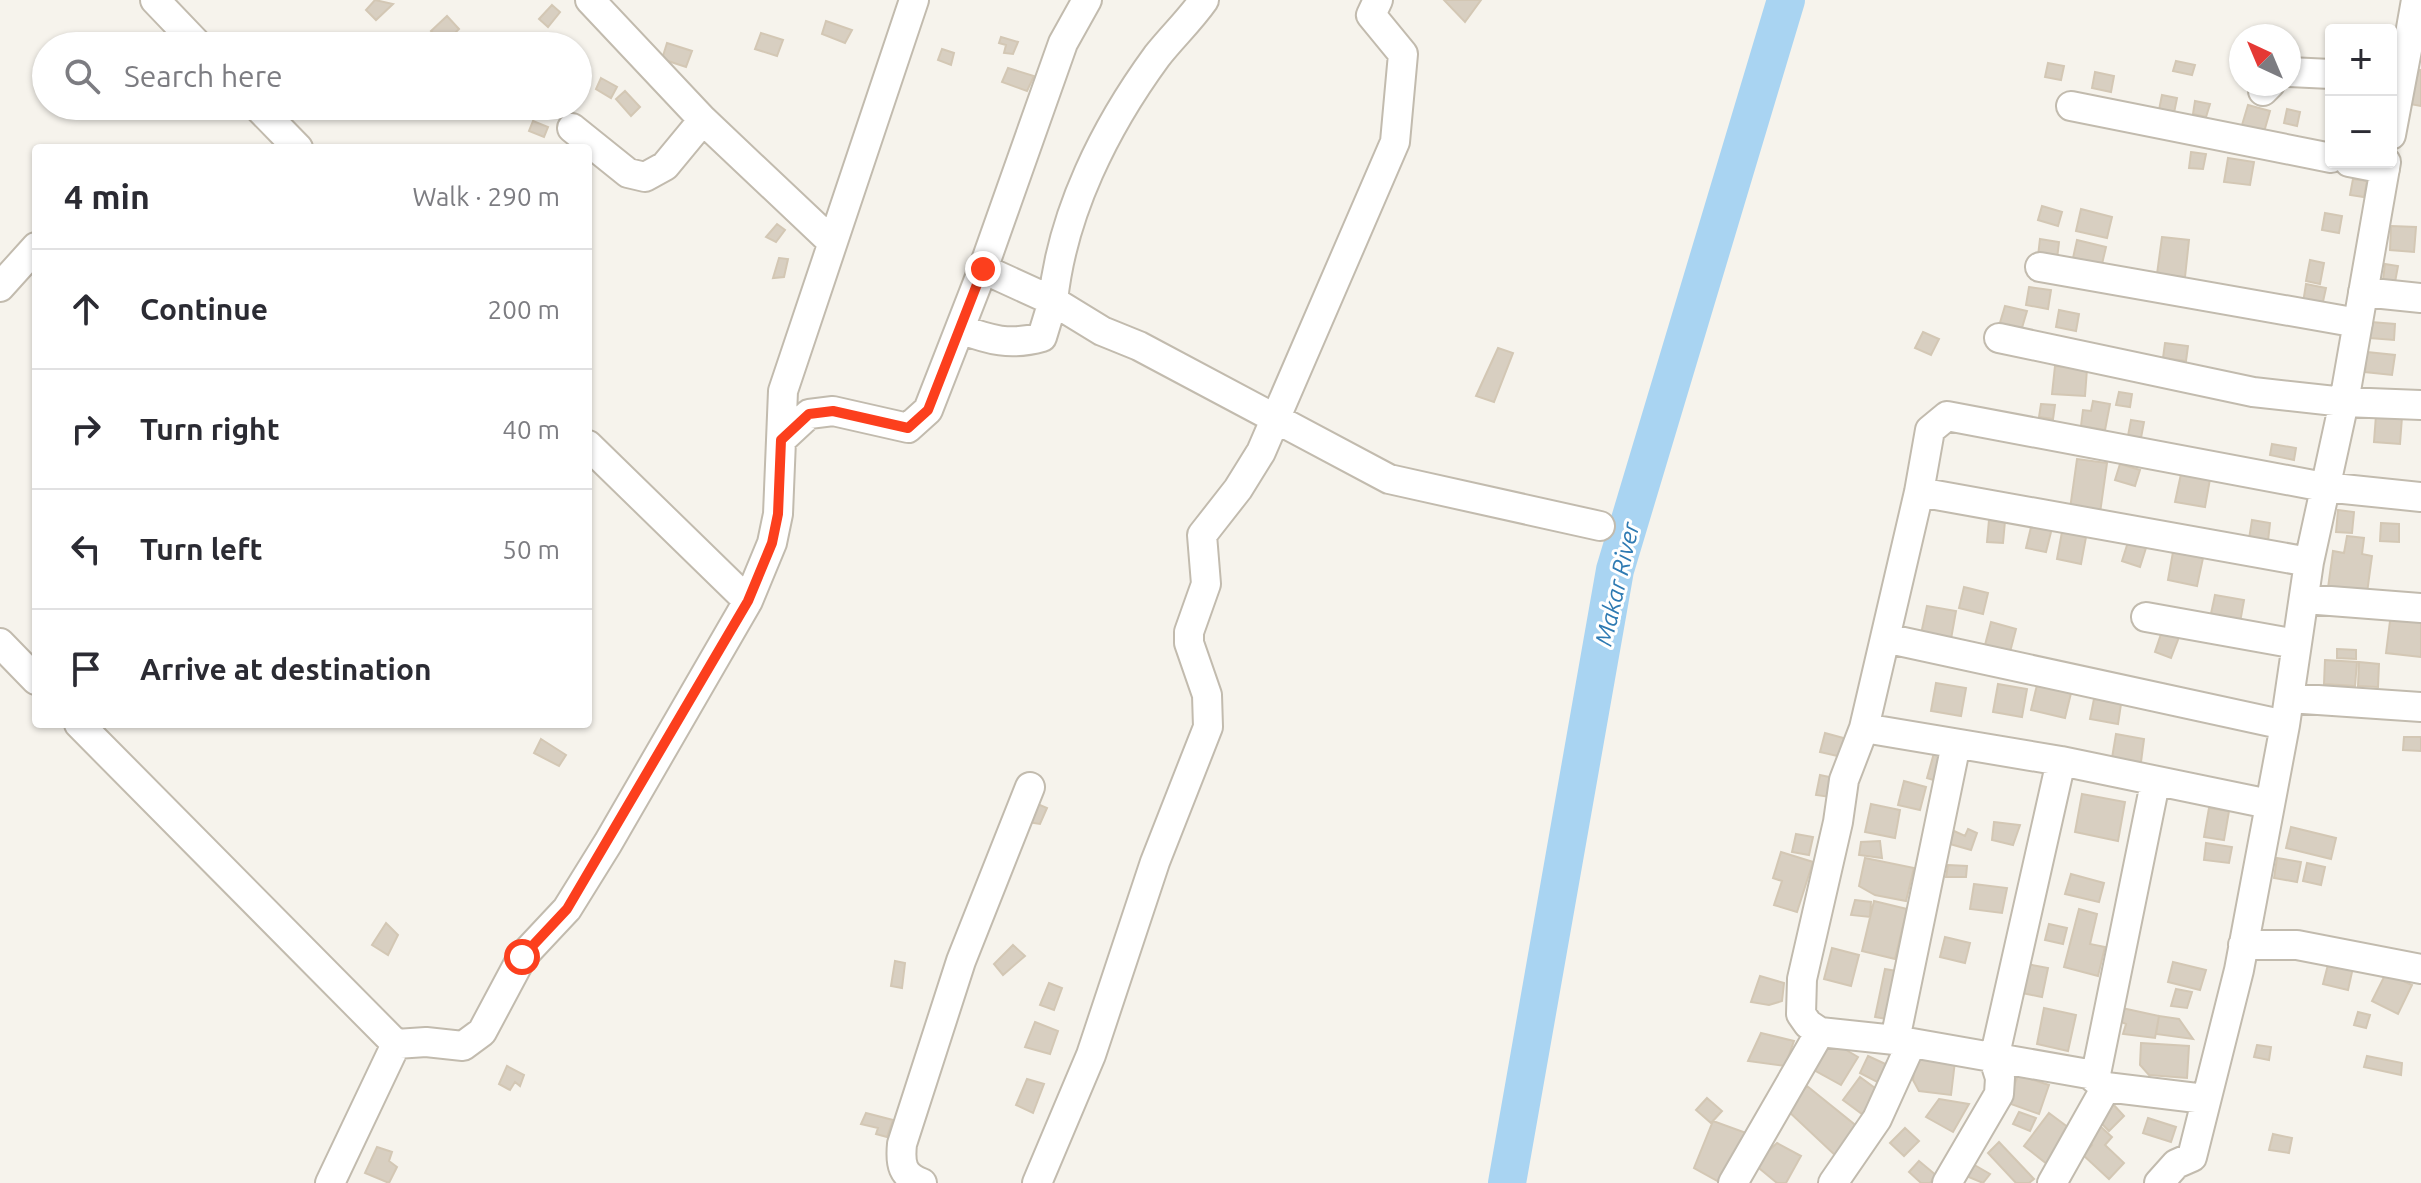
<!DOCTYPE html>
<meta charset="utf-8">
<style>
:root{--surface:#fff;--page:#f2f2f3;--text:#2b2b33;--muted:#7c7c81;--line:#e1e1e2}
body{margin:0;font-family:Ubuntu,sans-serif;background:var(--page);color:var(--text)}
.controls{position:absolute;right:24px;top:24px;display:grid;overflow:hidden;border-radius:8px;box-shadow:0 2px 6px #0004}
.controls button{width:72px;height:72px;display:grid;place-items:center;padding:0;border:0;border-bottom:2px solid var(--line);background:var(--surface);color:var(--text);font:40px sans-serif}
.compass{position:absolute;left:2229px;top:24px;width:72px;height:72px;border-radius:50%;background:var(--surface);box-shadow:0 2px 6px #0004;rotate:316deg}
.stop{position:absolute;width:24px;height:24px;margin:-18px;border:6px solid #fc3f1d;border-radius:50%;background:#fff}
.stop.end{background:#fc3f1d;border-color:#fff;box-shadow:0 2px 8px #0008}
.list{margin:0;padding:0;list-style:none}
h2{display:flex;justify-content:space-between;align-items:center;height:104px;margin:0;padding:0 32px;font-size:34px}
h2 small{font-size:26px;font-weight:400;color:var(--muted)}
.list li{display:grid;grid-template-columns:52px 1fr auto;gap:24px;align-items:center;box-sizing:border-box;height:120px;padding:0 32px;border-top:2px solid var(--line)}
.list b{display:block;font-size:30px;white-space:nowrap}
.list em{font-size:26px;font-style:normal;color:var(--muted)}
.icon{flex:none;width:44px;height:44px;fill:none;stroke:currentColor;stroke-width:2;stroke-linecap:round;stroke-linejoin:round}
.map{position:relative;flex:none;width:2421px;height:1183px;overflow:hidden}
.search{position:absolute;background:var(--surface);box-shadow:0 2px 6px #0004;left:32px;top:32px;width:560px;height:88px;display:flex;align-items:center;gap:20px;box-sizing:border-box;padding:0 28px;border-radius:44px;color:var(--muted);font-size:30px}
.panel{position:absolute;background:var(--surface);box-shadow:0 2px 6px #0004;left:32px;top:144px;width:560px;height:584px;border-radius:8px}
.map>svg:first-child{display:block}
</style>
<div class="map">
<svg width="2421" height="1183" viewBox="0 0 2421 1183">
<rect width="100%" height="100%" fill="#f6f3ec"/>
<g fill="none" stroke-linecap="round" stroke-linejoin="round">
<path stroke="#a9d4f2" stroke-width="38" d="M 1507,1183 L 1615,570 L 1786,0"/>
</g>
<path fill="#d8cfc1" stroke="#d3c7b4" stroke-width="2" d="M 375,0 L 393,4 L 376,20 L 366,10 Z
M 1444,0 L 1481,0 L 1465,22 Z
M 552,5 L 560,12 L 548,27 L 539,19 Z
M 447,16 L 459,29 L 444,44 L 431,31 Z
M 826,21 L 852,30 L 845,43 L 822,34 Z
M 761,33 L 783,40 L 777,56 L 755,49 Z
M 1001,37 L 1018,42 L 1013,54 L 1004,53 L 1006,45 L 999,43 Z
M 667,43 L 692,51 L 686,67 L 662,59 Z
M 942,49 L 954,53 L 951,65 L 938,60 Z
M 2176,61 L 2195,65 L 2192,75 L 2173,71 Z
M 2048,63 L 2064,66 L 2061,80 L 2045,77 Z
M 1008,68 L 1034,76 L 1027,91 L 1002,82 Z
M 2419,70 L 2421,70 L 2421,106 L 2410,104 Z
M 2095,72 L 2114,76 L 2111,92 L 2092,88 Z
M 601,78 L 617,87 L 611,98 L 596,89 Z
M 625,91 L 640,107 L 631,116 L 616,99 Z
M 2162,95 L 2177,98 L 2174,113 L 2159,110 Z
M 2195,101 L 2210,104 L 2206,117 L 2193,114 Z
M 2248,105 L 2270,111 L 2264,132 L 2242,125 Z
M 2287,109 L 2300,112 L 2297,126 L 2284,123 Z
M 533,121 L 548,127 L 544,137 L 529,131 Z
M 2191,152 L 2206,154 L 2203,169 L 2189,168 Z
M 2228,158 L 2254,162 L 2250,185 L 2224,182 Z
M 2353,179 L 2367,181 L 2364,197 L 2350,195 Z
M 2042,206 L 2062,212 L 2058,226 L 2038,220 Z
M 2081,209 L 2112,217 L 2107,238 L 2076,231 Z
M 2325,213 L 2342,216 L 2339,233 L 2322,230 Z
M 777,224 L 785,230 L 776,242 L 766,237 Z
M 2391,226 L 2416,227 L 2414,252 L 2390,250 Z
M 2162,237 L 2189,240 L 2185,277 L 2157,274 Z
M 2040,239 L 2059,242 L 2057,259 L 2038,256 Z
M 2077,240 L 2106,247 L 2102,264 L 2073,258 Z
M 779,258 L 788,259 L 784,277 L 773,278 Z
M 2310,260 L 2324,263 L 2320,284 L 2306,281 Z
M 2385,264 L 2398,266 L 2395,282 L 2383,280 Z
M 2306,284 L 2326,288 L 2322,306 L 2303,303 Z
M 2029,287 L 2051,290 L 2048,309 L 2026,305 Z
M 2005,306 L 2027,311 L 2021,331 L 1999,326 Z
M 2059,310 L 2079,314 L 2076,331 L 2056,327 Z
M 2371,322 L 2395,324 L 2394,340 L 2370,338 Z
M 1923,332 L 1939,339 L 1931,355 L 1915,348 Z
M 2165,343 L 2188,346 L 2186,361 L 2163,358 Z
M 1498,348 L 1513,353 L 1494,402 L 1476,396 Z
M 2367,352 L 2395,355 L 2392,375 L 2365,372 Z
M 2055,366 L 2087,369 L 2085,396 L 2052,394 Z
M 2119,392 L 2132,394 L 2130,407 L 2116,405 Z
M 2093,401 L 2110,404 L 2105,430 L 2081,426 L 2083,410 L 2091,411 Z
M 2041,404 L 2055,405 L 2053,419 L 2039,417 Z
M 2376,415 L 2402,417 L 2400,444 L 2374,442 Z
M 2131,420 L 2144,422 L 2140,443 L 2127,441 Z
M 2272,444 L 2296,448 L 2294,460 L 2270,455 Z
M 2077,459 L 2107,463 L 2100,513 L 2070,509 Z
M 2120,464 L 2140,470 L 2135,486 L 2115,480 Z
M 2181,474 L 2210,479 L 2205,507 L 2175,502 Z
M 2338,510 L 2354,512 L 2352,533 L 2336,532 Z
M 1989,520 L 2005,521 L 2003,543 L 1987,542 Z
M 2252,520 L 2270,523 L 2268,541 L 2249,539 Z
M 2032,523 L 2052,528 L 2046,552 L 2026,548 Z
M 2381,523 L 2399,524 L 2399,542 L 2380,541 Z
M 2062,532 L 2086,537 L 2081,564 L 2057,559 Z
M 2347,536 L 2364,538 L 2362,554 L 2372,556 L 2367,593 L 2328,588 L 2333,551 L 2344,553 Z
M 2128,542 L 2146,548 L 2140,567 L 2122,561 Z
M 2173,552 L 2203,558 L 2197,586 L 2168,580 Z
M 1964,587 L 1988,593 L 1983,614 L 1959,608 Z
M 2215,595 L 2244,600 L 2239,628 L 2209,623 Z
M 1927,606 L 1956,611 L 1951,639 L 1921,634 Z
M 2391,613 L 2421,616 L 2421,657 L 2386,653 Z
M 1991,622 L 2016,629 L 2010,652 L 1985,645 Z
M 2162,631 L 2179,637 L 2171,658 L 2155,652 Z
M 2337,649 L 2356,650 L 2356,659 L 2337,658 Z
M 2325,660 L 2357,662 L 2355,686 L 2324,684 Z
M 2359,662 L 2379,664 L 2378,687 L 2358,686 Z
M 2038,681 L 2072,689 L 2065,718 L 2031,710 Z
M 1936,683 L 1966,688 L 1961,716 L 1931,711 Z
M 1998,684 L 2027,689 L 2022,717 L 1993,712 Z
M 2094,699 L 2121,704 L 2118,724 L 2090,719 Z
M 1825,733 L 1847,739 L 1842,757 L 1820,752 Z
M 2116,734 L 2144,739 L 2141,762 L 2112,758 Z
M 2404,737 L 2421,737 L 2421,751 L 2403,750 Z
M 541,739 L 566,755 L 559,766 L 534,753 Z
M 1934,753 L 1946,756 L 1940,782 L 1927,778 Z
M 1820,775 L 1834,778 L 1830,797 L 1816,795 Z
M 1904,781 L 1926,787 L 1920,810 L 1898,805 Z
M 2082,794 L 2125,802 L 2118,841 L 2075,832 Z
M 1035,803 L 1047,808 L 1040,824 L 1027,822 Z
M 1871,804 L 1900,810 L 1895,838 L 1865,832 Z
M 2209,808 L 2229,811 L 2224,840 L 2204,837 Z
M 1994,822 L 2020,825 L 2013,845 L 1992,840 Z
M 2291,827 L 2336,838 L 2331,859 L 2286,848 Z
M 1968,829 L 1977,833 L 1971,850 L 1950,844 L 1954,831 L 1965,836 Z
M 1796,834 L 1813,837 L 1809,855 L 1792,852 Z
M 1880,841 L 1882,858 L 1859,855 L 1861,842 Z
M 2206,843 L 2232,847 L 2229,863 L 2204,860 Z
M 1781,852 L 1813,862 L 1797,912 L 1774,905 L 1782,881 L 1773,878 Z
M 1865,858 L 1914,868 L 1906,901 L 1875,895 L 1859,886 Z
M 2277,858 L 2301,862 L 2297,882 L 2274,878 Z
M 2307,863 L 2325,867 L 2321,885 L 2303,881 Z
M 1948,865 L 1967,866 L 1966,877 L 1946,877 Z
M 2071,874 L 2104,883 L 2099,902 L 2065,894 Z
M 1974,884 L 2007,888 L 2002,913 L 1970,909 Z
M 1855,900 L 1871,902 L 1870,917 L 1851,915 Z
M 1874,901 L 1907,909 L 1895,959 L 1862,951 Z
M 2079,909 L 2097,914 L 2090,944 L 2105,947 L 2098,976 L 2064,967 Z
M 386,923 L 398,935 L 388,955 L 372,945 Z
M 2049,924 L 2067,928 L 2063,944 L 2045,940 Z
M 1945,937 L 1970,943 L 1965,963 L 1940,957 Z
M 1013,945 L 1025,956 L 1003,975 L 994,964 Z
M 1832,948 L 1859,955 L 1851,986 L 1824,979 Z
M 2330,957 L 2354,963 L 2348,990 L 2323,984 Z
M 895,961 L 905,963 L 902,988 L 891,986 Z
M 2173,962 L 2206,970 L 2200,990 L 2168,982 Z
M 2027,964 L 2048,968 L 2042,997 L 2022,993 Z
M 1885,969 L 1897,971 L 1887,1019 L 1875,1017 Z
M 2386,973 L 2412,985 L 2398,1014 L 2372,1001 Z
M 1760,976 L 1784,983 L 1782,1001 L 1769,1005 L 1751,1002 Z
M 1049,983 L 1062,988 L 1054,1010 L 1040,1005 Z
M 2176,989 L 2192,992 L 2187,1008 L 2171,1006 Z
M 2044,1008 L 2076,1015 L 2068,1051 L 2037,1044 Z
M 2122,1008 L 2159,1016 L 2155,1038 L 2123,1034 L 2126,1024 L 2117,1020 Z
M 2358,1012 L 2370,1015 L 2366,1028 L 2354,1025 Z
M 2159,1016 L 2179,1019 L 2193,1039 L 2156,1034 Z
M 1035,1022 L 1058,1031 L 1050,1054 L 1025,1047 Z
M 1761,1033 L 1794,1041 L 1785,1066 L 1748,1061 Z
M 1831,1041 L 1858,1057 L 1841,1085 L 1814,1070 Z
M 2141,1043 L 2189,1046 L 2187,1078 L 2149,1075 L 2140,1065 Z
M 2257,1045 L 2271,1047 L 2269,1060 L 2254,1057 Z
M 1868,1056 L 1892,1067 L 1883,1085 L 1860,1073 Z
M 1916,1056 L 1955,1061 L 1951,1095 L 1919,1091 L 1913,1080 Z
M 2367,1056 L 2402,1063 L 2401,1075 L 2364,1067 Z
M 507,1066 L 524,1075 L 520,1086 L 515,1082 L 510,1090 L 499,1084 Z
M 2018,1075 L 2049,1085 L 2039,1114 L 2008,1103 Z
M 1860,1077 L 1879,1091 L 1862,1114 L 1843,1100 Z
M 1027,1079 L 1044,1084 L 1033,1113 L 1016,1105 Z
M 1807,1086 L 1859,1128 L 1836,1156 L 1787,1110 Z
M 1707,1098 L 1722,1111 L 1711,1123 L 1696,1110 Z
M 1939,1099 L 1969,1104 L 1953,1132 L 1926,1117 Z
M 2112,1103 L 2124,1116 L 2109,1131 L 2096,1118 Z
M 2019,1112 L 2036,1118 L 2030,1131 L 2013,1124 Z
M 866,1113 L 893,1120 L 887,1137 L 876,1134 L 878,1128 L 861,1124 Z
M 2049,1113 L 2073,1131 L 2047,1164 L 2024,1146 Z
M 2148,1118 L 2176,1127 L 2171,1142 L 2143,1133 Z
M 1713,1121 L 1749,1134 L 1721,1183 L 1694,1168 Z
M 2099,1125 L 2112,1137 L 2105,1145 L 2124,1163 L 2109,1179 L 2083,1155 L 2092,1145 L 2086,1139 Z
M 1905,1128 L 1919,1141 L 1904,1156 L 1890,1143 Z
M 2273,1134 L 2292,1138 L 2289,1153 L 2269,1150 Z
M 1999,1142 L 2034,1179 L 2029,1183 L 2016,1183 L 1988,1153 Z
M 1777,1143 L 1801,1156 L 1786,1183 L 1777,1183 L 1754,1164 Z
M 377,1147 L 392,1152 L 389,1161 L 397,1167 L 389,1183 L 365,1173 Z
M 1919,1161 L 1937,1176 L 1930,1183 L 1921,1183 L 1909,1172 Z
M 1971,1163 L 1990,1174 L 1983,1183 L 1964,1175 Z"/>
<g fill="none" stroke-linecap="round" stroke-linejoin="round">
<defs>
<path id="minor" d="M 155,0 L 199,46
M 590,0 L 703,120 L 831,241
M 1204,0 C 1190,20 1172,37 1157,56 C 1105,127 1062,213 1053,301 L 1102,331 L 1139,346 L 1389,479 L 1600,526
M 2410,34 L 2416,0
M 2289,72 L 2331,74
M 2263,91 L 2270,84
M 257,106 L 298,148
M 2071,106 L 2331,158
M 572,128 L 628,173 L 645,177 L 665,166 L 703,120
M 2391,135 L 2410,34 L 2421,37
M 2349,162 L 2385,169
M 2040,267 L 2358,323
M 0,287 L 36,247
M 2363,292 L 2421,298
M 960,329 C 990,340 1010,346 1042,337 L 1053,301 L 983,269
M 1999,338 L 2253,392 L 2344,402 L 2421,405
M 781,440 L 809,414 L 833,411 L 908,428 L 928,410 L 983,269 L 1063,43 L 1087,0
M 588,445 L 748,601
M 1919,492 L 2309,562
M 2305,599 L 2421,608
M 2146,617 L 2296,644
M 1885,638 L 1919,492 L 1930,430 L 1947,416 L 2324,487 L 2421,497
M 0,643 L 36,680
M 2289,698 L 2421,707
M 79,724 L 396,1044 L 426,1042 L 463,1046 L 482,1032 L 522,957 L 567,909 L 608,843 L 748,601 L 772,543 L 778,514 L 783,391 L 914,0
M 1864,728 L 1885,638 L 2285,725
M 2155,783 L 2095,1079 L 2106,1087 L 2205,1099
M 2243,945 L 2297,945 L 2421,969
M 1895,1040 L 1956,744
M 2094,1075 L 1895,1040 L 1820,1032 L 1808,1024 L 1801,1014 L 1802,979 L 1838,822 L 1844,780 L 1864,728 L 2061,761 L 2269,804
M 330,1183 L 396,1044
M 922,1183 C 902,1176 900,1164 902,1144 L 961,961 L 1030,787
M 1037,1183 L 1091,1055 L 1155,862 L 1208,727 L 1207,695 L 1189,643 L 1189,632 L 1206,584 L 1202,535 L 1238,489 L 1261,452 L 1395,142 L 1403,54 L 1371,15 L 1378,0
M 1733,1183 L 1820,1032
M 1833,1183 L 1877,1119 L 1911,1044
M 1947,1183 L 1999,1094 L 2000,1078 L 1994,1059 L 2061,761
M 2052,1183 L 2106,1087
M 2159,1183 L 2176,1164 L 2192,1157 L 2239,970 L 2285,725 L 2309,562 L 2344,402 L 2386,162"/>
</defs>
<use href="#minor" stroke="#c2bbae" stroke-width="32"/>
<use href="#minor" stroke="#fff" stroke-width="28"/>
</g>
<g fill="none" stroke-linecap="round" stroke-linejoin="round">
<path stroke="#fc3f1d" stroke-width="10" d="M 522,957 L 567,909 L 748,601 L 772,543 L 778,514 L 781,440 L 809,414 L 833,411 L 908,428 L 928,410 L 983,269"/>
</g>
<g text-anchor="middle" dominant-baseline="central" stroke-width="6" stroke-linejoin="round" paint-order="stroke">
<g font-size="24" font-style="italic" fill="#2e7ab2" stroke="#fff">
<text transform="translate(1617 584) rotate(-77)">Makar River</text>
</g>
</g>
</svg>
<div class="controls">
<button>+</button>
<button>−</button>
</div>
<svg class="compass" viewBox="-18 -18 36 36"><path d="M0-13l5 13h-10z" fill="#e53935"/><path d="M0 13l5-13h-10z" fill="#7c7c81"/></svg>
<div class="stop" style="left:522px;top:957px"></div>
<div class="stop end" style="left:983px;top:269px"></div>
<div class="search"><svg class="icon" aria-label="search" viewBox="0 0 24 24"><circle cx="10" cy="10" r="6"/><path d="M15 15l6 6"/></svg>Search here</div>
<section class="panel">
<h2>4 min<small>Walk · 290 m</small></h2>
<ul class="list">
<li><svg class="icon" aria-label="ahead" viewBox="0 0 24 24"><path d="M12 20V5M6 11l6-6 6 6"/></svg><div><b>Continue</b></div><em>200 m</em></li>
<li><svg class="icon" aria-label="right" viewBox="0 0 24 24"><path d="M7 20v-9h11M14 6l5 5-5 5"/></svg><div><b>Turn right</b></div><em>40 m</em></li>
<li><svg class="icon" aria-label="left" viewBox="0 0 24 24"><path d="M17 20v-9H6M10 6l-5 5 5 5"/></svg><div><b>Turn left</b></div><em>50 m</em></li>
<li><svg class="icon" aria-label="arrive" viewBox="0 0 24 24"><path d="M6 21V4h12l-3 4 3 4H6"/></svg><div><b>Arrive at destination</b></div></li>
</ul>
</section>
</div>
